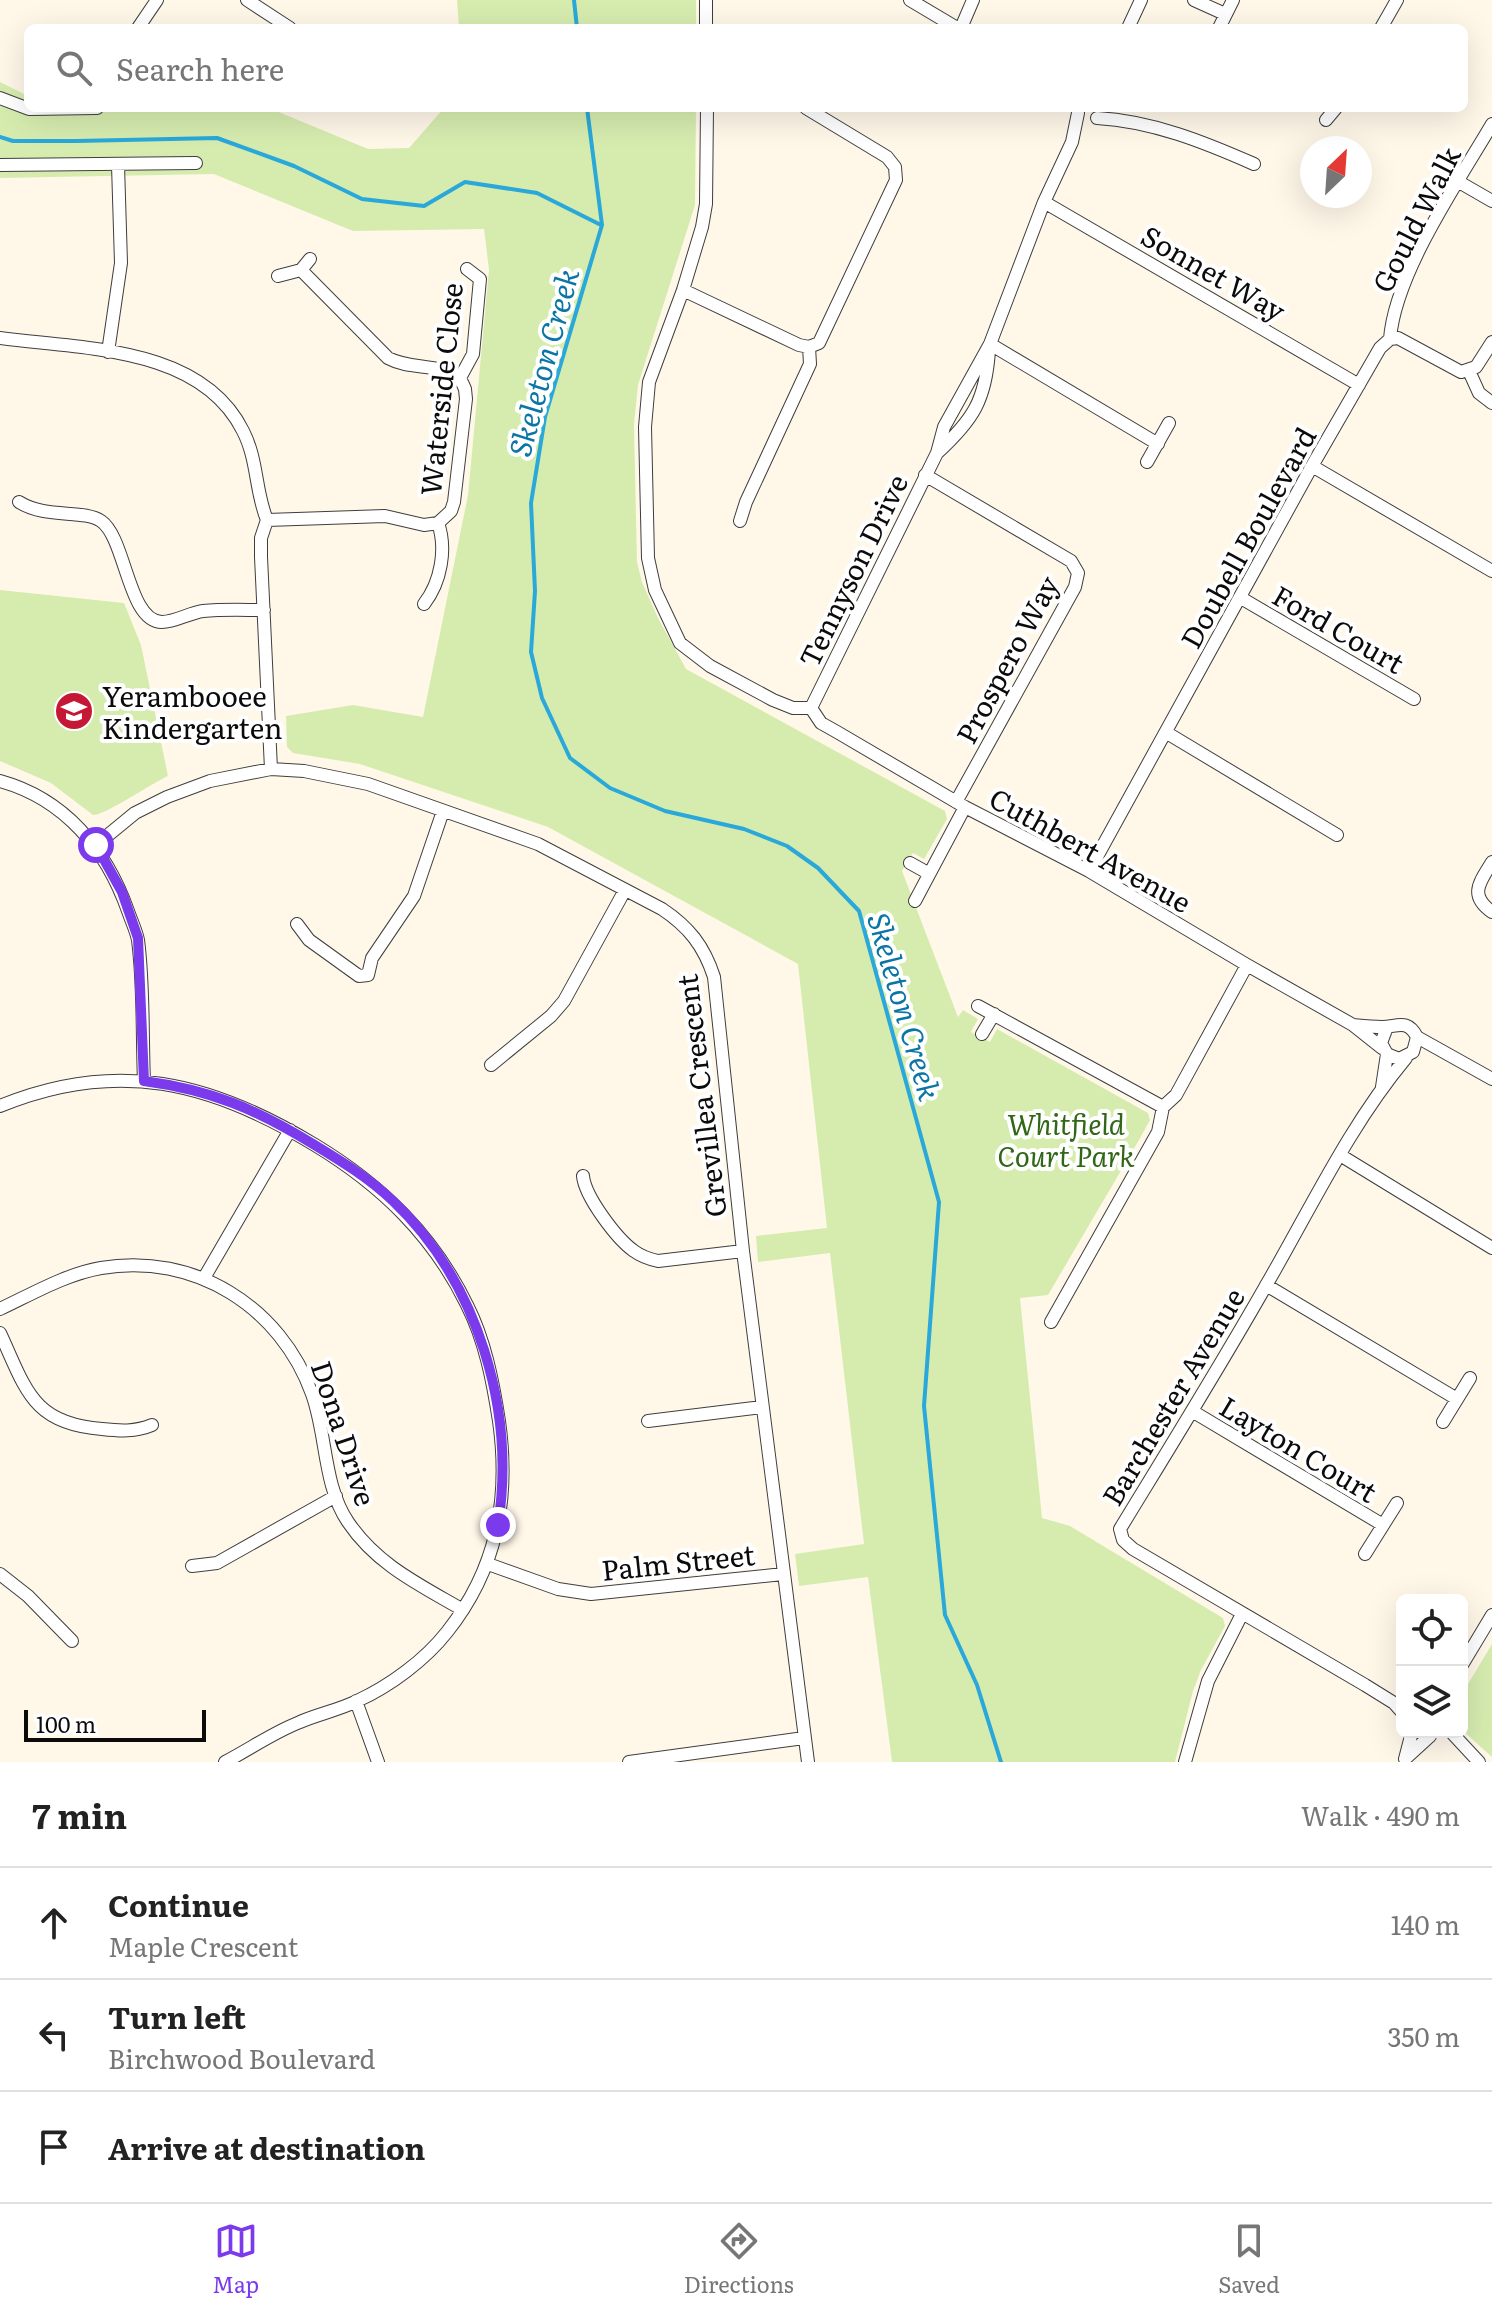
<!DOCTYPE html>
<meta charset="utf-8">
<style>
:root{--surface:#fff;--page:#f6f6f6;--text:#222;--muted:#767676;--line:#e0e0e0;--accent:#7c3aed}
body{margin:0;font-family:Literata,serif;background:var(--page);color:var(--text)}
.controls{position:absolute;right:24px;bottom:24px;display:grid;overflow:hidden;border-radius:12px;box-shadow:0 8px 32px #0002}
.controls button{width:72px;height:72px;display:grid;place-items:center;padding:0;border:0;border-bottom:2px solid var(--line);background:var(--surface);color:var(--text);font:40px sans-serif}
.compass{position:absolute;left:1300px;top:136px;width:72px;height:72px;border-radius:50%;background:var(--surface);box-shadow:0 8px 32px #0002;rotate:25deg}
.scale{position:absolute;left:24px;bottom:20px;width:182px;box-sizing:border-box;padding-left:8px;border:4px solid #0b0b0b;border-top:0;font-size:22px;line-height:28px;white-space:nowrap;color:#0b0b0b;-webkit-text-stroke:6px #fff;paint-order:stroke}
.stop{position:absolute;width:24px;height:24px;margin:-18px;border:6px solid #7c3aed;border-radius:50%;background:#fff}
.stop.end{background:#7c3aed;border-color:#fff;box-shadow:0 2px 8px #0008}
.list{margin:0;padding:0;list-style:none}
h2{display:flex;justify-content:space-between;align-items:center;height:104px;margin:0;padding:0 32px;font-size:34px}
h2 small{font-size:26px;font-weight:400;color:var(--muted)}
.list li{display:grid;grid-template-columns:52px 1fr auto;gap:24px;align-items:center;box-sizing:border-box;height:112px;padding:0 32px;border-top:2px solid var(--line)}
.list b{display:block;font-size:30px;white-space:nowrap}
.list p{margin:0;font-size:26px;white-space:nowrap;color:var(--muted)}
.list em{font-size:26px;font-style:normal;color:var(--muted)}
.icon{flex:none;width:44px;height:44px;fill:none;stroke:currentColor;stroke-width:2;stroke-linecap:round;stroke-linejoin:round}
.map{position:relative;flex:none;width:1492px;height:1762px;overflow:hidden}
.search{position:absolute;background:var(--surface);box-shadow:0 8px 32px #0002;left:24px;right:24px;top:24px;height:88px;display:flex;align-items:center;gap:20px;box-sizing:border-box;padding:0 28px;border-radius:12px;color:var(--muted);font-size:30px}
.sheet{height:440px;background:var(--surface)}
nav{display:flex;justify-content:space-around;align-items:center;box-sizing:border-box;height:112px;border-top:2px solid var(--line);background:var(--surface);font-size:22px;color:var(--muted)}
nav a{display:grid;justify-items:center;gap:4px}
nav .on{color:var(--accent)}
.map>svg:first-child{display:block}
</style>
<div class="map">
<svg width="1492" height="1762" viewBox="0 0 1492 1762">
<rect width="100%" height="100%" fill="#fff8e9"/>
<path fill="#d6ecaf" d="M 457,0 L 696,0 L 696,28 L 459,28 Z
M 0,82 L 28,96 L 28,108 L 269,108 L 368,149 L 409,148 L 444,108 L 696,108 L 695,205 L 638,385 L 634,425 L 637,562 L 642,582 L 658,618 L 686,669 L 945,811 L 947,819 L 924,859 L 913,853 L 902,871 L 958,1017 L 963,1010 L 978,1019 L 971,1032 L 990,1042 L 997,1029 L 1148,1113 L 1150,1120 L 1139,1140 L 1048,1295 L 1020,1298 L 1042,1518 L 1070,1526 L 1223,1618 L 1225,1626 L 1201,1670 L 1193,1691 L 1175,1762 L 892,1762 L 868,1577 L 799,1586 L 795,1554 L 864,1544 L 830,1253 L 758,1262 L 756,1236 L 827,1228 L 798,964 L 548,827 L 360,764 L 293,753 L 287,747 L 286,716 L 353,705 L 423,717 L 468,495 L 489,270 L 484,229 L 353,231 L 214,174 L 0,178 Z
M 0,590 L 124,603 L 141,645 L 168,776 C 152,783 104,816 93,815 L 51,783 L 0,761 Z
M 1492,1644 L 1492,1757 L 1462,1730 L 1462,1694 Z"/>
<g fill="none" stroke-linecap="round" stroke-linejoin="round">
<path stroke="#29a8d9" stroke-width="4" d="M 574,0 L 577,28
M 587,108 L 602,225 L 545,417 L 531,503 L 535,591 L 531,652 L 542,698 L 570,758 L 610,788 L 665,811 L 744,829 L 787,846 L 818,868 L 859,911 L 939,1202 L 924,1406 L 945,1615 L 977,1685 L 1001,1762
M 0,137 L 13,141 L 76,141 L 217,138 L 294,166 L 362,199 L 424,206 L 465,182 L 537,193 L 601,225"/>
<defs>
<path id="minor" d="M 247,0 L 290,28
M 706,0 L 706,28
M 910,0 L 957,28
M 1194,0 L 1225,14
M 138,28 L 157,0
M 961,28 L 973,0
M 1128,28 L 1141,0
M 1219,28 L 1233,0
M 1381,28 L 1397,0
M 0,98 L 29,109 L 97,108
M 707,108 L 706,204 L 702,227 L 683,290 L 649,382 L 645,427 L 648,558 L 655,590 L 680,643 L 710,666 L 773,700 L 793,708 L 811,708
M 1097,118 C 1152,121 1204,142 1254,164
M 1326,120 L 1336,108
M 0,165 L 196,163
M 1459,182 L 1492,201
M 1044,202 L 1359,385
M 301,270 L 388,358 C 410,370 439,363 460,378
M 278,276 L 301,270 L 310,259
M 683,290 L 799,345 L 809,347 L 819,343 L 896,180 L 895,167 L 887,157 L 806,108
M 0,338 C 82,349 201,346 243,431 C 258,460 255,491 267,520 L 261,538 L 261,557 L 271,769
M 1390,339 C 1395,273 1458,182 1492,124
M 990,344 L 1158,444
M 108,352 L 121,263 L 118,165
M 1469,371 L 1479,393 L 1492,403
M 937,453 C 973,420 986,400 989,350
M 1147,462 L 1169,423
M 1312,466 L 1492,571
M 925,475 L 1071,561 L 1078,573 L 1075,587 L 956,802
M 19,502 C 46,519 83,509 101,521 C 126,538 128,622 162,622 C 175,622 189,613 203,611 C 223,609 244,610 264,610
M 267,520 L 385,516 L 424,525 L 438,523
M 740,521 L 746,502 L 810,364 L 809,347
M 1241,598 L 1414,699
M 424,604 C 441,582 447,549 438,523 L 451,511 L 454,502 L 466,399 L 465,389 L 460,378 L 473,354 L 480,279 L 467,269
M 811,708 L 821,723 L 837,732 L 965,807 L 1089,871 L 1247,965 L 1353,1025 L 1382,1048
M 811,708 L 937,453 L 944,427 L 990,344 L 1044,202 L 1072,142 L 1078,113
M 1167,733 L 1337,835
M 0,781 C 65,799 106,849 128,911 C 131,920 136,930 138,940 C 144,985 142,1035 144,1081
M 96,845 L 135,813 L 167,797 L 210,781 L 271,769 L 304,771 L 368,784 L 538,844 L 662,909 C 689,927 704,946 714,977 L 743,1251 L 808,1762
M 1492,862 C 1480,882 1468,895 1492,912
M 910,863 L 928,873
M 1089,871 L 1312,466 L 1380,348 L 1390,339 L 1398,338 L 1461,372 L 1476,367 L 1492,342
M 915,901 L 965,807
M 297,924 L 309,940 L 359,976 L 368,975 L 372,958 L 414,896 L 443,811
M 978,1006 L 1163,1107 L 1176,1095 L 1247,965
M 1353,1025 C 1363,1026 1372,1027 1382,1027 C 1397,1027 1407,1018 1417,1037 L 1413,1052 L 1399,1059 L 1387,1054 L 1381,1043 L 1387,1027
M 982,1034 L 994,1014
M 1417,1037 L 1492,1079
M 491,1065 L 551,1016 L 564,1001 L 625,890
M 1382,1087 L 1387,1054
M 0,1106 C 117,1058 211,1082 315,1145 C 381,1185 433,1235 467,1305 C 485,1340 493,1382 499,1421 C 510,1499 497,1569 447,1632 C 425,1660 390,1686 357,1701 C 339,1710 318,1714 300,1722 C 274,1732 250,1749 225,1762
M 1340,1155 L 1492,1248
M 583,1176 C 585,1197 617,1239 634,1251 C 642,1257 649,1259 658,1261 L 743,1251
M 204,1278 L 290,1130
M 1266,1285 L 1457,1399
M 0,1309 C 32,1294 66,1274 101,1268 C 194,1252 281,1307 312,1394 C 327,1435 323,1485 348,1522 C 377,1565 420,1585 463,1610
M 1051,1322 L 1158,1132 L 1163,1107
M 0,1333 C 26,1389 32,1424 102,1429 C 120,1431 135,1432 152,1425
M 1192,1411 L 1383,1525
M 648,1421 L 762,1407
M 1443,1422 L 1470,1378
M 1365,1554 L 1397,1503
M 488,1564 L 558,1589 L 591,1594 L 783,1574
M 192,1566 L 217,1563 L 336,1496
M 0,1574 L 28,1596 L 72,1641
M 1462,1665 L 1492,1615
M 356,1701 L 378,1762
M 1402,1712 L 1394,1703 L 1365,1685 L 1133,1549 L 1123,1540 L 1120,1529 C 1170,1447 1221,1365 1268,1282 C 1312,1206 1350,1125 1406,1058
M 1451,1732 L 1479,1762
M 1406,1758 L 1430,1736
M 1405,1759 L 1412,1732
M 629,1762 L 804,1738
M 1185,1762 L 1208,1681 L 1242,1614"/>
</defs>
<use href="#minor" stroke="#3e3e3e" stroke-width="14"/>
<use href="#minor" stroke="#fff" stroke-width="12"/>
</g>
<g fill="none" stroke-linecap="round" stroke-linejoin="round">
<path stroke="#7c3aed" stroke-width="10" d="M 96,845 L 122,892 L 138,938 L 144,1081 C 211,1090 256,1109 313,1144 C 341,1161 369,1178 393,1201 C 478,1282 516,1410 498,1525"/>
</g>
<defs>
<symbol id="school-disc" viewBox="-11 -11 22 22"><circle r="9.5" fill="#c51835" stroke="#fff"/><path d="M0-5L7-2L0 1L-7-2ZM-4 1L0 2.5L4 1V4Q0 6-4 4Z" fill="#fff"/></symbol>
</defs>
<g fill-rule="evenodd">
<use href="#school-disc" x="52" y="689" width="44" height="44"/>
</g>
<g text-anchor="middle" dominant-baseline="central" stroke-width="8" stroke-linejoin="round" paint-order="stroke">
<g font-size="28" fill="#0b0b0b" stroke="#fff">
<text transform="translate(1415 219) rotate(-63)">Gould Walk</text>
<text transform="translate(1214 272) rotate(30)">Sonnet Way</text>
<text transform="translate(440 389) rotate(-84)">Waterside Close</text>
<text transform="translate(1247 537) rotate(-61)">Doubell Boulevard</text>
<text transform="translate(852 570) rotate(-64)">Tennyson Drive</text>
<text transform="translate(1339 628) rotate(30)">Ford Court</text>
<text transform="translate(1006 659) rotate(-62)">Prospero Way</text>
<text transform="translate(1091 849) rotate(29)">Cuthbert Avenue</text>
<text transform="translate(700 1096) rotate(-97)">Grevillea Crescent</text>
<text transform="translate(1172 1396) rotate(-59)">Barchester Avenue</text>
<text transform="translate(345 1433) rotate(72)">Dona Drive</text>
<text transform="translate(1299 1448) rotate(31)">Layton Court</text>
<text transform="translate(678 1561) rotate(-6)">Palm Street</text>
</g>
<g font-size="28" fill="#0b0b0b" stroke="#fff" text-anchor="start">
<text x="102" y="695">Yerambooee<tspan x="102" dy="32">Kindergarten</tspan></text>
</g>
<g font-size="28" font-style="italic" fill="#316717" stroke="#fff">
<text x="1066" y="1123">Whitfield<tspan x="1066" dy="32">Court Park</tspan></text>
</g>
<g font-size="30" font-style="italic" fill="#0b75a6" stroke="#fff">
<text transform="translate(542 362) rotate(-75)">Skeleton Creek</text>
<text transform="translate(906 1006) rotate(74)">Skeleton Creek</text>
</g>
</g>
</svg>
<div class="controls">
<button><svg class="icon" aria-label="locate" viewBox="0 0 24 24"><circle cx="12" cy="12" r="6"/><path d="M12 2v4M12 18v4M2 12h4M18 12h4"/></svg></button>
<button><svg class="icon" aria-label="layers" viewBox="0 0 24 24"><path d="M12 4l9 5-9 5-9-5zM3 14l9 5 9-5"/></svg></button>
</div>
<svg class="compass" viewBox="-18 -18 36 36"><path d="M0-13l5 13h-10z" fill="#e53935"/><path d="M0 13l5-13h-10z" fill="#767676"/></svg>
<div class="scale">100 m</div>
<div class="stop" style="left:96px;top:845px"></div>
<div class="stop end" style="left:498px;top:1525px"></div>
<div class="search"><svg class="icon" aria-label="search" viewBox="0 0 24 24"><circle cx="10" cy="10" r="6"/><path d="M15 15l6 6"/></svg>Search here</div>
</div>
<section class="sheet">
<h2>7 min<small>Walk · 490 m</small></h2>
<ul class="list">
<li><svg class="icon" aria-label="ahead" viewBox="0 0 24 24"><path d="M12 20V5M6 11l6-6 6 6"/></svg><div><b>Continue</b><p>Maple Crescent</p></div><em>140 m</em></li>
<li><svg class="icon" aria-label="left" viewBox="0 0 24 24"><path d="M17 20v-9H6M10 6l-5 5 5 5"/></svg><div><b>Turn left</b><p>Birchwood Boulevard</p></div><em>350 m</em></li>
<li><svg class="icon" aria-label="arrive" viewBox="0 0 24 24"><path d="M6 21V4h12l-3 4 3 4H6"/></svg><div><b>Arrive at destination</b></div></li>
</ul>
</section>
<nav>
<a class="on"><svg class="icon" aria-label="map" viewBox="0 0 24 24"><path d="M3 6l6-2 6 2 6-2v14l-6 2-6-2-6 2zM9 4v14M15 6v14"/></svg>Map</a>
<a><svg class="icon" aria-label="directions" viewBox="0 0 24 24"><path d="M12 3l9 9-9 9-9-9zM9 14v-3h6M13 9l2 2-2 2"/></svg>Directions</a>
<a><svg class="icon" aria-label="saved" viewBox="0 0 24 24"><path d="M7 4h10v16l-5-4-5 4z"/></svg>Saved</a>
</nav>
